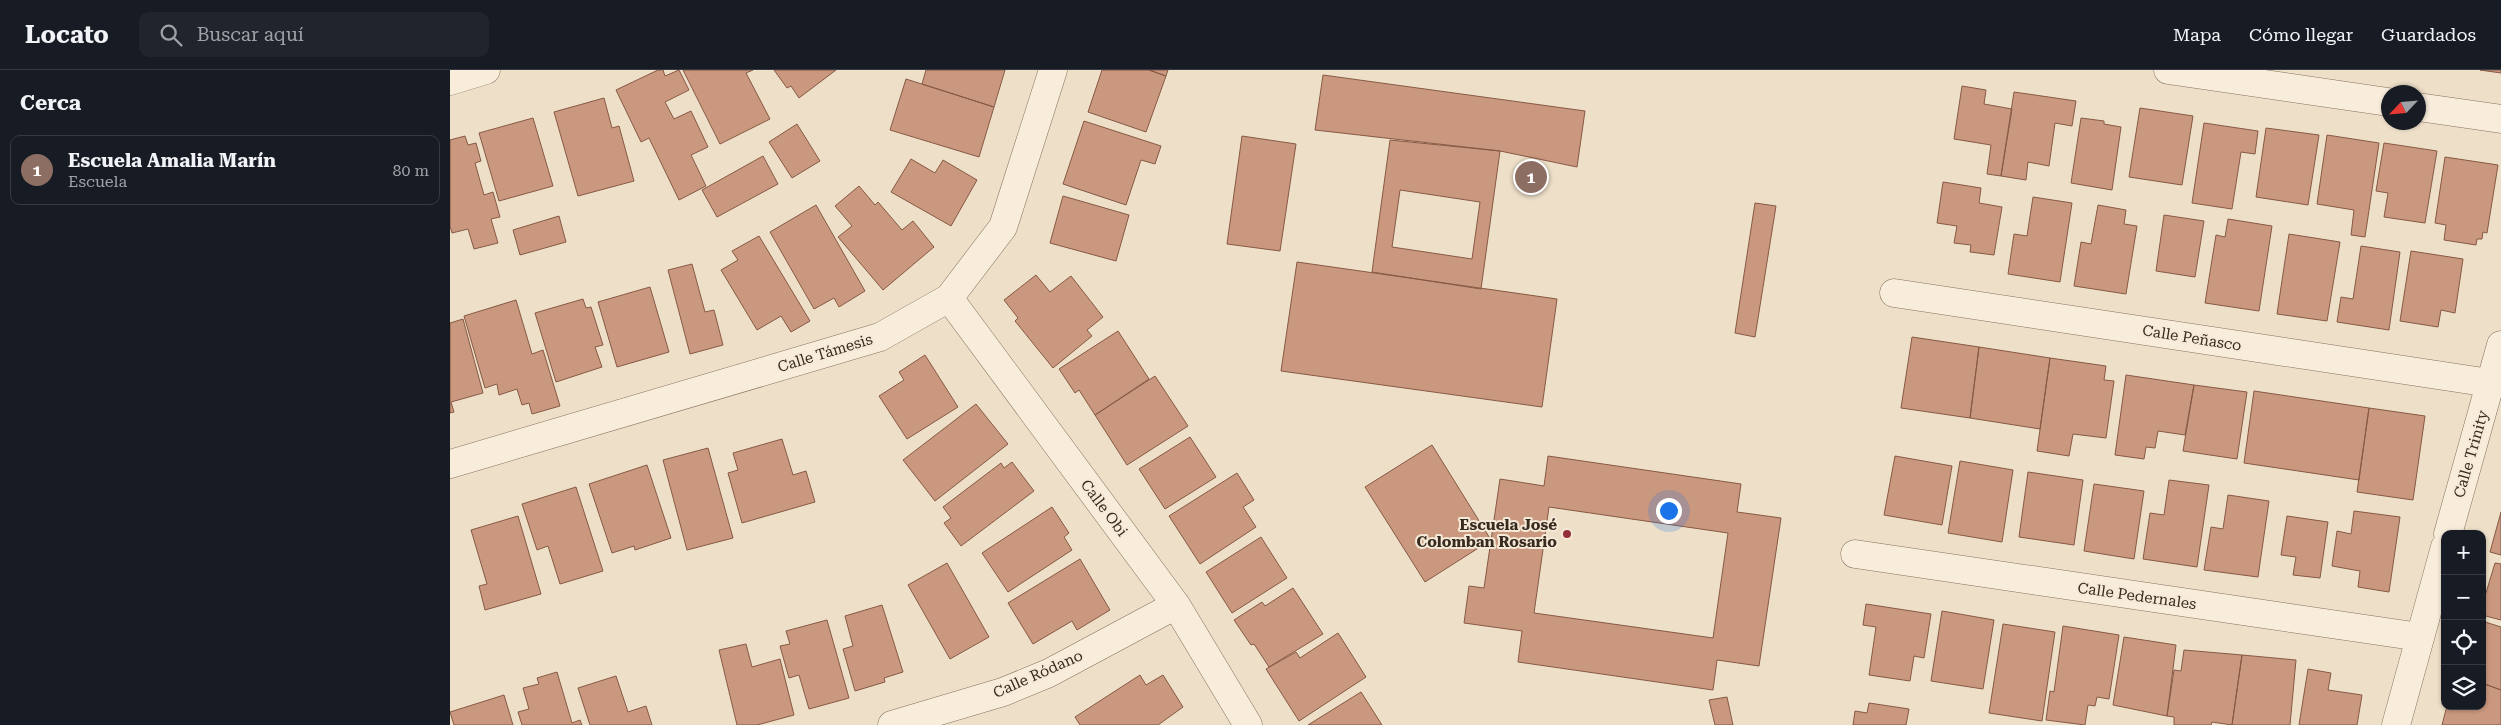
<!DOCTYPE html>
<html lang="es">
<meta charset="utf-8">
<style>
:root{--surface:#171b24;--page:#20242c;--text:#f1f3f6;--muted:#9ea1a6;--line:#363941;--accent:#db2777}
body{margin:0;font-family:"Roboto Serif",serif;background:var(--page);color:var(--text)}
.controls{position:absolute;right:15px;bottom:15px;display:grid;overflow:hidden;border-radius:10px;box-shadow:0 1px 4px #0004}
.controls button{width:45px;height:45px;display:grid;place-items:center;padding:0;border:0;border-bottom:1px solid var(--line);background:var(--surface);color:var(--text);font:25px sans-serif}
.compass{position:absolute;left:1931px;top:15px;width:45px;height:45px;border-radius:50%;background:var(--surface);box-shadow:0 1px 4px #0004;rotate:244deg}
.you{position:absolute;left:1218px;top:440px;width:18px;height:18px;margin:-12px;border:4px solid #fff;border-radius:50%;background:#1a73e8;box-shadow:0 0 0 8px #1a73e833}
.badge{display:grid;place-items:center;width:32px;height:32px;border-radius:50%;background:var(--accent);color:#fff;font-size:16px;font-weight:700}
.pin{position:absolute;translate:-50% -50%;border:2px solid #fff;box-shadow:0 1px 5px #0006}
.list{margin:0;padding:0;list-style:none}
h2{display:flex;justify-content:space-between;align-items:center;height:65px;margin:0;padding:0 20px;font-size:21px}
h2 small{font-size:16px;font-weight:400;color:var(--muted)}
.list li{display:grid;grid-template-columns:32px 1fr auto;gap:15px;align-items:center;box-sizing:border-box;height:70px;margin:0 10px 10px;padding:0 10px;border:1px solid var(--line);border-radius:10px}
.list b{display:block;font-size:19px;white-space:nowrap}
.list p{margin:0;font-size:16px;white-space:nowrap;color:var(--muted)}
.list em{font-size:16px;font-style:normal;color:var(--muted)}
.icon{flex:none;width:28px;height:28px;fill:none;stroke:currentColor;stroke-width:2;stroke-linecap:round;stroke-linejoin:round}
.map{position:relative;flex:none;width:2051px;height:655px;overflow:hidden}
header{display:flex;align-items:center;gap:30px;box-sizing:border-box;height:70px;padding:0 25px;background:var(--surface);border-bottom:1px solid var(--line)}
header strong{font-size:24px}
nav{display:flex;gap:28px;margin-inline-start:auto;font-size:18px}
.search{width:350px;height:45px;background:var(--page);display:flex;align-items:center;gap:12px;box-sizing:border-box;padding:0 18px;border-radius:10px;color:var(--muted);font-size:19px}
main{display:flex}
aside{flex:1;background:var(--surface)}
.map>svg:first-child{display:block}
</style>
<header>
<strong>Locato</strong>
<div class="search"><svg class="icon" aria-label="search" viewBox="0 0 24 24"><circle cx="10" cy="10" r="6"/><path d="M15 15l6 6"/></svg>Buscar aquí</div>
<nav><a>Mapa</a><a>Cómo llegar</a><a>Guardados</a></nav>
</header>
<main>
<aside>
<h2>Cerca<small></small></h2>
<ul class="list">
<li><span class="badge" style="background:#8d6e63">1</span><div><b>Escuela Amalia Marín</b><p>Escuela</p></div><em>80 m</em></li>
</ul>
</aside>
<div class="map">
<svg width="2051" height="655" viewBox="0 0 2051 655">
<rect width="100%" height="100%" fill="#eddfc8"/>
<path fill="#ca987f" stroke="#875944" fill-rule="evenodd" d="M 208,0 L 213,0 L 215,6 L 229,0 L 239,20 L 215,32 L 224,49 L 241,41 L 258,77 L 241,85 L 256,116 L 229,130 L 199,68 L 191,72 L 166,20 Z
M 233,0 L 303,0 L 296,3 L 320,49 L 270,74 Z
M 324,0 L 386,0 L 349,28 L 341,16 L 337,18 Z
M 476,0 L 555,0 L 544,37 L 472,14 Z
M 652,0 L 699,0 L 716,6 L 696,62 L 638,42 Z
M 699,0 L 718,0 L 716,6 Z
M 2030,0 L 2051,0 L 2051,3 Z
M 873,5 L 1135,41 L 1127,97 L 1050,81 L 865,60 Z
M 456,9 L 544,37 L 529,87 L 440,60 Z
M 1512,16 L 1536,20 L 1534,34 L 1562,39 L 1551,106 L 1537,104 L 1541,75 L 1504,69 Z
M 1564,22 L 1626,31 L 1622,56 L 1605,53 L 1599,96 L 1578,92 L 1576,110 L 1551,106 Z
M 154,28 L 162,58 L 169,56 L 184,111 L 128,126 L 104,42 Z
M 1690,38 L 1743,46 L 1732,115 L 1679,107 Z
M 83,48 L 103,116 L 49,131 L 29,63 Z
M 1631,48 L 1654,51 L 1654,54 L 1671,57 L 1662,120 L 1621,113 Z
M 634,51 L 711,76 L 705,94 L 691,90 L 676,135 L 613,114 Z
M 1754,53 L 1808,61 L 1805,84 L 1791,82 L 1782,139 L 1742,133 Z
M 347,54 L 370,91 L 342,108 L 319,72 Z
M 1816,58 L 1869,65 L 1858,135 L 1806,127 Z
M 1877,65 L 1929,73 L 1915,167 L 1901,165 L 1904,140 L 1867,134 Z
M 15,66 L 18,75 L 26,73 L 31,91 L 25,93 L 34,125 L 43,122 L 50,147 L 41,149 L 48,173 L 24,179 L 18,159 L 2,163 L 0,156 L 0,70 Z
M 792,66 L 846,74 L 830,181 L 777,174 Z
M 940,70 L 1050,81 L 1031,219 L 922,202 ZM 950,120 L 1030,132 L 1022,189 L 942,177 Z
M 1934,73 L 1987,81 L 1975,153 L 1934,147 L 1938,123 L 1926,121 Z
M 313,86 L 328,114 L 267,147 L 252,120 Z
M 1995,87 L 2048,95 L 2037,163 L 2033,162 L 2032,169 L 2027,169 L 2026,175 L 1994,170 L 1996,155 L 1985,153 Z
M 461,89 L 485,103 L 493,90 L 527,110 L 501,156 L 441,122 Z
M 1493,112 L 1531,118 L 1529,133 L 1552,137 L 1544,185 L 1520,182 L 1521,175 L 1504,173 L 1507,156 L 1487,153 Z
M 409,116 L 425,135 L 428,132 L 452,160 L 463,151 L 484,177 L 433,220 L 388,167 L 402,156 L 385,136 Z
M 613,126 L 679,145 L 666,191 L 600,173 Z
M 1583,127 L 1622,133 L 1610,212 L 1558,204 L 1564,164 L 1577,166 Z
M 1305,133 L 1326,136 L 1305,267 L 1285,263 Z
M 366,135 L 415,221 L 389,237 L 384,228 L 364,239 L 320,162 Z
M 1648,135 L 1676,140 L 1674,154 L 1687,156 L 1676,224 L 1624,216 L 1631,172 L 1641,174 Z
M 1714,145 L 1754,151 L 1745,207 L 1706,201 Z
M 109,146 L 116,172 L 70,185 L 63,160 Z
M 1778,149 L 1822,156 L 1809,241 L 1755,233 L 1766,165 L 1775,167 Z
M 1839,164 L 1890,172 L 1877,251 L 1827,244 Z
M 309,166 L 360,251 L 341,262 L 331,246 L 307,260 L 271,200 L 288,190 L 282,181 Z
M 1911,176 L 1950,182 L 1939,260 L 1887,252 L 1891,227 L 1903,229 Z
M 1961,181 L 2013,189 L 2005,243 L 1991,240 L 1988,257 L 1950,251 Z
M 847,192 L 1107,229 L 1092,337 L 831,301 Z
M 242,194 L 255,242 L 264,240 L 273,275 L 240,284 L 218,200 Z
M 586,205 L 600,222 L 621,206 L 653,247 L 637,260 L 642,266 L 603,298 L 565,251 L 568,248 L 554,230 Z
M 200,217 L 219,282 L 167,297 L 148,232 Z
M 133,229 L 136,238 L 141,237 L 153,275 L 145,277 L 152,297 L 106,312 L 85,243 Z
M 66,230 L 82,284 L 93,280 L 110,336 L 82,344 L 79,333 L 72,335 L 67,319 L 49,325 L 47,314 L 35,318 L 14,246 Z
M 13,249 L 33,323 L 1,332 L 4,342 L 0,343 L 0,253 Z
M 668,261 L 699,309 L 645,345 L 629,320 L 625,323 L 609,299 Z
M 1462,267 L 1529,277 L 1520,348 L 1451,338 Z
M 1529,277 L 1600,288 L 1590,359 L 1520,348 Z
M 475,285 L 508,337 L 457,369 L 429,326 L 454,310 L 449,302 Z
M 1600,288 L 1656,296 L 1654,310 L 1664,311 L 1656,368 L 1623,364 L 1619,386 L 1587,381 Z
M 1676,305 L 1744,315 L 1735,365 L 1708,361 L 1705,378 L 1696,377 L 1694,389 L 1665,385 Z
M 705,306 L 738,356 L 677,395 L 645,345 Z
M 1744,315 L 1797,322 L 1787,389 L 1733,381 Z
M 1804,321 L 1919,338 L 1909,410 L 1794,393 Z
M 526,334 L 558,374 L 485,431 L 453,390 Z
M 1919,338 L 1975,346 L 1963,430 L 1907,422 Z
M 740,367 L 766,407 L 715,439 L 689,399 Z
M 332,369 L 343,405 L 356,401 L 365,432 L 292,453 L 278,403 L 288,400 L 283,383 Z
M 982,375 L 1041,470 L 975,512 L 915,417 Z
M 258,378 L 283,468 L 237,480 L 213,390 Z
M 1098,386 L 1291,414 L 1287,442 L 1331,448 L 1309,596 L 1267,590 L 1263,620 L 1068,592 L 1072,561 L 1014,553 L 1019,516 L 1034,518 L 1050,409 L 1094,416 ZM 1099,437 L 1278,463 L 1263,568 L 1084,543 Z
M 1445,386 L 1502,396 L 1492,455 L 1434,445 Z
M 1510,391 L 1563,400 L 1552,472 L 1498,463 Z
M 562,392 L 584,421 L 511,476 L 494,453 L 501,448 L 493,437 L 551,393 L 554,398 Z
M 197,395 L 221,468 L 185,480 L 184,476 L 162,483 L 139,414 Z
M 1578,402 L 1633,410 L 1624,475 L 1569,467 Z
M 787,403 L 804,430 L 793,437 L 806,457 L 750,494 L 719,446 Z
M 1719,410 L 1759,415 L 1747,497 L 1693,489 L 1700,443 L 1714,445 Z
M 1644,414 L 1694,421 L 1684,489 L 1634,481 Z
M 126,417 L 153,501 L 110,514 L 98,476 L 87,480 L 72,434 Z
M 1778,425 L 1819,431 L 1808,507 L 1754,500 L 1761,457 L 1773,459 Z
M 602,437 L 619,463 L 614,467 L 622,480 L 558,522 L 532,483 Z
M 1904,441 L 1950,447 L 1939,522 L 1908,517 L 1910,501 L 1882,496 L 1887,461 L 1901,464 Z
M 2051,442 L 2051,485 L 2040,482 Z
M 68,446 L 91,524 L 35,540 L 29,516 L 37,514 L 21,460 Z
M 1837,446 L 1878,452 L 1870,508 L 1843,505 L 1846,487 L 1831,485 Z
M 811,467 L 837,508 L 782,543 L 756,502 Z
M 630,489 L 660,540 L 627,560 L 622,551 L 583,574 L 558,533 Z
M 497,493 L 539,567 L 500,589 L 458,515 Z
M 2045,493 L 2051,494 L 2051,550 L 2032,545 L 2032,536 Z
M 843,518 L 873,564 L 819,597 L 804,574 L 801,575 L 784,550 L 812,532 L 815,536 Z
M 1416,534 L 1481,544 L 1474,588 L 1464,586 L 1460,611 L 1419,605 L 1426,557 L 1413,555 Z
M 432,535 L 453,602 L 434,608 L 435,612 L 405,621 L 393,579 L 403,576 L 395,546 Z
M 1492,541 L 1544,550 L 1533,619 L 1481,611 Z
M 377,550 L 399,628 L 359,639 L 349,605 L 339,608 L 330,576 L 340,574 L 336,561 Z
M 2032,551 L 2051,557 L 2051,620 L 2032,613 Z
M 1553,554 L 1605,562 L 1592,651 L 1539,643 Z
M 1613,556 L 1669,565 L 1659,629 L 1647,627 L 1645,636 L 1638,635 L 1635,655 L 1596,650 L 1600,621 L 1604,622 Z
M 888,563 L 916,607 L 849,651 L 816,599 L 846,582 L 850,588 Z
M 1674,567 L 1726,575 L 1717,646 L 1663,635 Z
M 296,574 L 302,597 L 330,589 L 344,645 L 307,655 L 287,655 L 269,580 Z
M 1734,580 L 1792,585 L 1782,655 L 1762,652 L 1761,655 L 1724,655 L 1724,647 L 1717,646 L 1724,600 L 1731,601 Z
M 1792,585 L 1846,590 L 1840,655 L 1782,655 Z
M 1858,599 L 1881,603 L 1878,620 L 1912,625 L 1907,655 L 1849,655 Z
M 107,602 L 122,653 L 130,650 L 132,655 L 72,655 L 68,642 L 79,639 L 73,618 L 89,614 L 87,608 Z
M 690,605 L 696,615 L 713,605 L 733,637 L 708,655 L 630,655 L 625,647 Z
M 166,606 L 178,642 L 196,636 L 202,655 L 140,655 L 128,618 Z
M 2032,613 L 2051,620 L 2051,655 L 1992,655 L 1997,636 L 2032,636 Z
M 911,622 L 932,655 L 858,655 Z
M 54,625 L 63,655 L 4,655 L 0,642 Z
M 1277,627 L 1283,655 L 1265,655 L 1259,630 Z
M 1419,633 L 1459,639 L 1456,655 L 1403,655 L 1405,641 L 1417,643 Z"/>
<g fill="none" stroke-linecap="round" stroke-linejoin="round">
<defs>
<path id="street" d="M 1718,0 L 1938,32
M 0,11 L 36,0
M 1968,37 L 2051,49
M 1444,223 L 2040,313
M 499,228 L 726,535 L 798,655
M 0,394 L 430,267 L 499,228 L 553,157 L 603,0
M 1998,464 L 2051,275
M 1405,484 L 1970,567
M 442,655 L 553,622 L 599,603 L 726,535
M 1946,655 L 1995,477"/>
</defs>
<use href="#street" stroke="#88715d" stroke-width="29"/>
<use href="#street" stroke="#f8eddb" stroke-width="28"/>
</g>
<circle fill="#953039" stroke="#f5ead7" stroke-width="2" cx="1117" cy="464" r="5"/>
<g text-anchor="middle" dominant-baseline="central" stroke-width="4" stroke-linejoin="round" paint-order="stroke">
<g font-size="15" fill="#392a20" stroke="#f5ead7">
<text transform="translate(1742 268) rotate(9)">Calle Peñasco</text>
<text transform="translate(375 283) rotate(-17)">Calle Támesis</text>
<text transform="translate(2021 384) rotate(-74)">Calle Trinity</text>
<text transform="translate(654 438) rotate(53)">Calle Obi</text>
<text transform="translate(1687 526) rotate(8)">Calle Pedernales</text>
<text transform="translate(588 604) rotate(-24)">Calle Ródano</text>
</g>
<g font-size="15" font-weight="bold" fill="#392a20" stroke="#f5ead7" text-anchor="end">
<text x="1107" y="455">Escuela José<tspan x="1107" dy="17">Colomban Rosario</tspan></text>
</g>
</g>
</svg>
<div class="controls">
<button>+</button>
<button>−</button>
<button><svg class="icon" aria-label="locate" viewBox="0 0 24 24"><circle cx="12" cy="12" r="6"/><path d="M12 2v4M12 18v4M2 12h4M18 12h4"/></svg></button>
<button><svg class="icon" aria-label="layers" viewBox="0 0 24 24"><path d="M12 4l9 5-9 5-9-5zM3 14l9 5 9-5"/></svg></button>
</div>
<svg class="compass" viewBox="-18 -18 36 36"><path d="M0-13l5 13h-10z" fill="#e53935"/><path d="M0 13l5-13h-10z" fill="#9ea1a6"/></svg>
<div class="you"></div>
<div class="pin badge" style="left:1081px;top:107px;background:#8d6e63">1</div>
</div>
</main>
